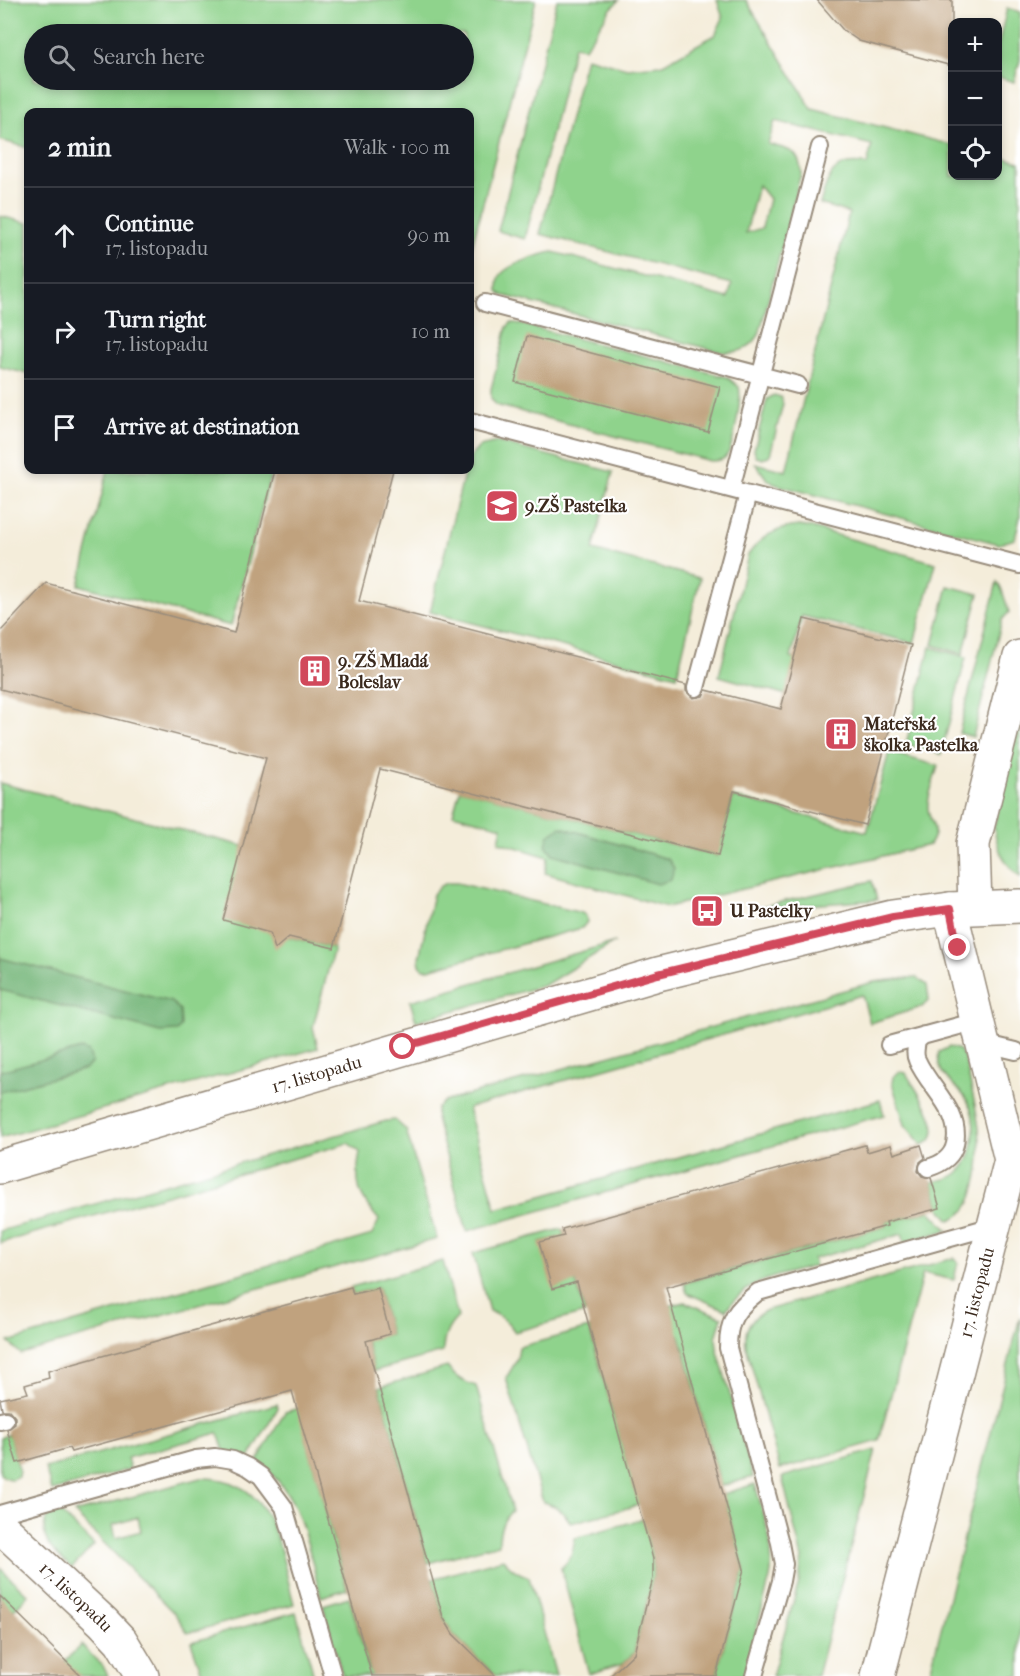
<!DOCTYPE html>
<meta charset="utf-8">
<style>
:root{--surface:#171b24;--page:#242831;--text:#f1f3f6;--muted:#9ea1a6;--line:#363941}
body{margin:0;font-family:"IM FELL French Canon",serif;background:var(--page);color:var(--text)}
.controls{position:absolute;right:18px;top:18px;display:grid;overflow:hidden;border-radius:12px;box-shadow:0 3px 9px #0003}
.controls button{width:54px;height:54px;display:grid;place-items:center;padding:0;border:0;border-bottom:2px solid var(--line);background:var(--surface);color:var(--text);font:30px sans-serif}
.stop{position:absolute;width:18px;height:18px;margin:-14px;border:4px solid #d1495b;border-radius:50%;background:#fff}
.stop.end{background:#d1495b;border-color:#fff;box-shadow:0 2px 6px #0008}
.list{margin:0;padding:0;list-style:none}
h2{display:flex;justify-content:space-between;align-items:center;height:78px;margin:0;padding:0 24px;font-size:26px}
h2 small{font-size:20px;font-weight:400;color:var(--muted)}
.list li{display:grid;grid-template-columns:39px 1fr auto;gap:18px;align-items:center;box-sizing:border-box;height:96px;padding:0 24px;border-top:2px solid var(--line)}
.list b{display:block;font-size:22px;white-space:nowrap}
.list p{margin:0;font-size:20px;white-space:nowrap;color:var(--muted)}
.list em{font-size:20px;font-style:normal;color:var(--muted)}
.icon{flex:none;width:33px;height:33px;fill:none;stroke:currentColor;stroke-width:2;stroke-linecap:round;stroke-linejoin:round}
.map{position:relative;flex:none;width:1020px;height:1676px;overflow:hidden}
.search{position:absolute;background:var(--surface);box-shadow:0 3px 9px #0003;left:24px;top:24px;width:450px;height:66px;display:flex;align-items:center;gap:15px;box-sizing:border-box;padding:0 21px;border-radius:33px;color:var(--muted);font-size:22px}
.panel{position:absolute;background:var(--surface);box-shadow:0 3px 9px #0003;left:24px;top:108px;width:450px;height:366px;border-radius:12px}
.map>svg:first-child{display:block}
</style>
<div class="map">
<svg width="1020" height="1676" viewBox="0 0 1020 1676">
<rect width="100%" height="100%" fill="#fff"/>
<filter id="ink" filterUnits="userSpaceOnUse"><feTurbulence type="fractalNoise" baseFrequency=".0167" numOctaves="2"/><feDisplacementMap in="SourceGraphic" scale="12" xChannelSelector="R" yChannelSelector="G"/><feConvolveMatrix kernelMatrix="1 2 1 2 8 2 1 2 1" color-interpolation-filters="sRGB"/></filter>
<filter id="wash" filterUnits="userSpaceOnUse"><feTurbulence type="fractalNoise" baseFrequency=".008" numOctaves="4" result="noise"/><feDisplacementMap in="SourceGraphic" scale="24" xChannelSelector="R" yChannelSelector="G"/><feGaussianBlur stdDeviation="1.35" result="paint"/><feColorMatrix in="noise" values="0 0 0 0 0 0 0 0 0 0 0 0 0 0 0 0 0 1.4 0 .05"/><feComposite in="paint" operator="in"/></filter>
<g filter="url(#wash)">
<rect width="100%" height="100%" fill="#f4edda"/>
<path fill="#8fd38c" stroke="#657e55" stroke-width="1.5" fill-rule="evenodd" d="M 0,0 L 536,0 L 470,253 L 470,112 L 28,112 L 28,148 L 0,140 ZM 34,34 L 464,34 L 464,80 L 34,80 Z
M 557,0 L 619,0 L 610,10 L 585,48 L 574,46 L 525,239 L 498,231 Z
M 717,0 L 746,0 L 812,109 L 952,145 L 952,176 L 998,176 L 998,156 L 1020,162 L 1020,517 L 1015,539 L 999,544 L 774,484 L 766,478 L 755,463 L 786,471 L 849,213 L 820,204 C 828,176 833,158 867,165 L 872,145 L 775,121 L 768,144 C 788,150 800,149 801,173 L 759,335 C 749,350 739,353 721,352 L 502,295 L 498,291 C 498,286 498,280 500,276 C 506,265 541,254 553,252 L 728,298 L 732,284 L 540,234 L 586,57 L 627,68 L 661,65 L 715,35 L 723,18 ZM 758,185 L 769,199 L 762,228 L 746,233 Z
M 1007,8 L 1020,12 L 1020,60 L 1014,82 L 998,77 L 998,46 Z
M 0,216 L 28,223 L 28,374 L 0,367 Z
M 511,323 L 516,323 L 727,377 L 739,387 C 742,398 734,445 727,455 C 723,461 716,461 710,461 L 496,405 L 491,398 L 491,389 L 507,327 Z
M 774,395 L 781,397 L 783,404 L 770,455 L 763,459 L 756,457 L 754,450 L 767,399 Z
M 497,442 L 613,472 L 593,550 L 700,578 L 677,676 L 430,612 L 465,470 L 470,470 L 470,457 L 480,446 Z
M 108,470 L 272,470 L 231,626 L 79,585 Z
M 799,526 L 812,528 L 936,563 L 914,643 L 802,616 L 791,658 L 804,661 L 794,697 L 719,676 L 748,555 C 761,536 776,528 799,526 Z
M 997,582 L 1002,590 L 1009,612 L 1002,620 L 973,737 L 959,733 Z
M 948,586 L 979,594 L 963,654 L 933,645 Z
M 930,647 L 966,657 L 941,754 L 906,744 Z
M 1020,719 L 1020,877 C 1003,862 997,849 994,827 Z
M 889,752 L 938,766 C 935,777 927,798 928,808 C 929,825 941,827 929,845 L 667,907 L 545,873 L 548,857 L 499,842 L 502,827 L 453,814 L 460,789 L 717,856 L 733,797 L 867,832 Z
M 0,783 L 243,846 L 289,937 L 334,948 L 313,1027 L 318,1048 L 0,1138 Z
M 872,881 L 877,900 L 751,909 Z
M 447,883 L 457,883 L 582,913 L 586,916 L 587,922 L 582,928 L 429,969 L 423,969 L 420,965 L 419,958 L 433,894 L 440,886 Z
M 615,942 L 545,985 L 416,1021 L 410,1001 Z
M 916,977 L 927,985 L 929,1000 L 922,1007 L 870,1023 L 862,995 L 468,1108 L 496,1209 L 880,1100 L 884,1115 L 467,1231 L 436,1119 L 436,1109 L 443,1102 L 859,986 L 874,982 Z
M 949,1047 L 960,1050 L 965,1060 C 974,1102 987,1141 976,1184 C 971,1202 968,1213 950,1220 L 940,1208 L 932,1182 C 939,1180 949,1179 955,1175 C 976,1161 978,1123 968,1102 C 958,1084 934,1076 939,1052 Z
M 899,1072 L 906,1073 C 915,1090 953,1135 922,1145 L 905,1125 L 892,1083 L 893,1077 Z
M 395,1120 L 406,1130 L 437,1239 L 21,1354 L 8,1342 L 372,1235 L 379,1220 C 358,1196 354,1184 360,1152 L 348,1143 L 0,1243 L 0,1231 L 386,1121 Z
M 930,1211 L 948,1230 L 905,1242 L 902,1234 L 813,1259 L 815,1266 C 780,1276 749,1278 726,1310 L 687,1293 L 684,1283 L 887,1226 L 886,1222 Z
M 562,1229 L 564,1236 L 540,1242 L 576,1282 L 585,1313 L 515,1332 C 508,1321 501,1316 489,1311 L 473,1253 Z
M 954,1258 L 958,1262 L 954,1280 L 923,1273 L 879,1441 L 780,1469 L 746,1346 C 744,1328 750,1318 767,1310 Z
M 443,1261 L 458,1317 C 447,1327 443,1338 443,1352 L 374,1371 L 366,1340 L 390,1334 L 378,1288 L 353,1294 L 351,1287 Z
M 685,1302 L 722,1317 L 716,1338 L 717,1348 L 753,1477 L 721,1486 L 680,1336 L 660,1308 Z
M 1020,1317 L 1020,1676 L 929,1676 Z
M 589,1328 L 639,1505 L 571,1523 C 564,1512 556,1505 543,1502 L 506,1378 L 517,1360 L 519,1347 Z
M 447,1367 C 456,1378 463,1382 476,1386 L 512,1511 C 502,1520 499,1530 499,1544 L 428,1563 L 379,1387 Z
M 277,1404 L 278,1408 L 249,1458 L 224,1451 L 218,1433 L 127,1458 L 130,1469 L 52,1491 L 45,1468 Z
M 307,1406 L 306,1438 L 347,1589 L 321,1597 C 308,1551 302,1488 256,1463 L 285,1412 Z
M 9,1434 L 19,1469 L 18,1476 C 11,1481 7,1479 0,1474 L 0,1438 Z
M 876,1450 L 817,1676 L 772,1676 L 799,1582 L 802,1558 L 782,1477 Z
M 200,1478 C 274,1475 279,1549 294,1604 L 188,1633 L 175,1614 L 74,1513 ZM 138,1517 L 141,1531 L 116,1538 L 113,1525 Z
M 755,1484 C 763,1515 776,1546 770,1578 L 744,1676 L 716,1676 L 744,1569 L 723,1494 Z
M 57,1509 L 94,1545 L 72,1568 C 59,1557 40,1543 45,1523 C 47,1515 50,1512 57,1509 Z
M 643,1519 L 653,1559 L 653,1578 L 634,1653 L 622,1664 L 589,1674 L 561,1568 C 571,1560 573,1551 575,1538 Z
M 503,1559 C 511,1568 517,1573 529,1577 L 556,1676 L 496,1676 L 453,1634 L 443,1617 L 432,1579 Z
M 0,1568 L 28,1595 L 14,1610 L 0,1607 Z
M 349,1597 L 370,1671 L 375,1676 L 343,1676 L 340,1668 L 323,1605 Z
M 296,1612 L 314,1676 L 203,1676 L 191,1642 Z
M 81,1645 L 103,1666 L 108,1676 L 71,1676 L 60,1666 Z"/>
<path fill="#73b578" stroke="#57704b" stroke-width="1.5" d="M 561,827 L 668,859 L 674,868 L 671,880 L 658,884 L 553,854 L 546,845 L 549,835 Z
M 0,958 L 171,1002 L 180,1010 L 181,1026 L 177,1031 L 160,1032 L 0,990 Z
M 81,1049 L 89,1052 L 92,1062 L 86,1069 L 0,1092 L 0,1071 Z"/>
<g id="blocks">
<path fill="#c0a27e" d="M 817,0 L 952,0 L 952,66 L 859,41 L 843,30 Z
M 527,336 L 720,387 L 708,432 L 515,382 Z
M 275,470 L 393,470 L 359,601 L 686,685 L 686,691 L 693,698 L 703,696 L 706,690 L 781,709 L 804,619 L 911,645 L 865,825 L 734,791 L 718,856 L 380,769 L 334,948 L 289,937 L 275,949 L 270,933 L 223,920 L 266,758 L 0,689 L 0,632 L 46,583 L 234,633 Z
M 865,1145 L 867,1152 L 891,1145 L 894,1154 L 921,1145 L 925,1158 L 920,1162 L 918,1171 L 922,1176 L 931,1178 L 940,1208 L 886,1222 L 887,1226 L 666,1287 L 744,1569 L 716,1676 L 610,1676 L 634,1653 L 653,1578 L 653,1559 L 577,1282 L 552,1289 L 539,1242 L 564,1236 L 562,1229 Z
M 351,1287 L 353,1294 L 378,1288 L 390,1334 L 366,1341 L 443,1617 L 453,1634 L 496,1676 L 372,1676 L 292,1391 L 71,1452 L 69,1448 L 17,1463 L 7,1430 L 15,1424 L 15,1417 L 9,1410 L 2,1410 L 0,1399 L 28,1393 L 25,1385 L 49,1378 L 48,1371 Z
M 0,1596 L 81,1676 L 0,1676 Z"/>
</g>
</g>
<g filter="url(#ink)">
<use href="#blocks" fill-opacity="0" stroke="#988c7c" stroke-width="1.5"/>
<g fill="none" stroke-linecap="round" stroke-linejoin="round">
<defs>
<path id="lane" d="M 485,303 L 798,385
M 470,421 L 1020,565
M 731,489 L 820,147
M 696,688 L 748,494
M 924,1035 L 917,1041 C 916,1048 914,1054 917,1060 C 929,1088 962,1111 955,1144 C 952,1158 941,1164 928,1168
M 983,1043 L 1016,1051
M 889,1045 L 977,1021
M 0,1421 L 5,1420
M 0,1514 L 196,1459 L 215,1457 L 233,1460 L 248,1467 L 261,1476 L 284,1507 L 333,1676
M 754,1676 L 781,1581 L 784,1564 L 780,1543 L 728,1348 C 728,1319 736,1309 758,1292 L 993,1226"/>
<g id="street">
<path d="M 975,907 L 973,844 L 1020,657"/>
<path id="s1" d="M 0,1167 L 658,974 L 893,917 L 950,909 L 1020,906"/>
<path id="s2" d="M 0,1526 L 103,1622 L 121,1641 L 142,1676"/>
<path id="s3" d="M 878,1676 L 1011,1160 L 950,909"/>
</g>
</defs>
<use href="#lane" stroke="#988c7c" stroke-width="20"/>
<use href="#street" stroke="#988c7c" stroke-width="36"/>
<use href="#lane" stroke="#fff" stroke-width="16"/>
<use href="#street" stroke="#fff" stroke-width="33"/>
</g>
</g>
<g fill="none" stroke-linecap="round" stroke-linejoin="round" filter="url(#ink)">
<path stroke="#d1495b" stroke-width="8" d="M 403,1047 L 658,974 L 893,917 L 950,909 L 958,948"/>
</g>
<defs>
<symbol id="school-square" viewBox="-11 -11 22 22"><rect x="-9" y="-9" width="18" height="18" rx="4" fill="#d1495b" stroke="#fff"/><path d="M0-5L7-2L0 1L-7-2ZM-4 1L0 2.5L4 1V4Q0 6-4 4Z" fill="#fff"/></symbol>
<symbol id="building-square" viewBox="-11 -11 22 22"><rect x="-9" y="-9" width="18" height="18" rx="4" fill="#d1495b" stroke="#fff"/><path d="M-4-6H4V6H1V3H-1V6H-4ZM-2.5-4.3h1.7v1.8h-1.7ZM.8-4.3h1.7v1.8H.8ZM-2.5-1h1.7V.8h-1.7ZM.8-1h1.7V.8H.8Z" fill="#fff"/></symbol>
<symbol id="bus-square" viewBox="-11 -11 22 22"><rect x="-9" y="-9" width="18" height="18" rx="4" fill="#d1495b" stroke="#fff"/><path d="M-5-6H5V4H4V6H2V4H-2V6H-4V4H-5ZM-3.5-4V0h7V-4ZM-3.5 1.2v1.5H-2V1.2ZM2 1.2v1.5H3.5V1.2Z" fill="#fff"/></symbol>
</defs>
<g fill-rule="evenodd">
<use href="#school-square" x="483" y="487" width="38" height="38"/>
<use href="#building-square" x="296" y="652" width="38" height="38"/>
<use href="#building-square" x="822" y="715" width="38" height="38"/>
<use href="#bus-square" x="688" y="892" width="38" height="38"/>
</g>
<g text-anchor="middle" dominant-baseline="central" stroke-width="4.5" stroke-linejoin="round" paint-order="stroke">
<g font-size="18" font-weight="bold" fill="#3b2a1e" stroke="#fff" text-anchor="start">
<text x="525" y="506">9.ZŠ Pastelka</text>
<text x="338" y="661">9. ZŠ Mladá<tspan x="338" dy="21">Boleslav</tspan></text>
<text x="864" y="724">Mateřská<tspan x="864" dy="21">školka Pastelka</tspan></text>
<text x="730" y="911">U Pastelky</text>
</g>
<g font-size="18" fill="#3b2a1e" stroke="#fff">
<text stroke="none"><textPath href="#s1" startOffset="330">17. listopadu</textPath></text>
<text stroke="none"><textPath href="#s3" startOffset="396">17. listopadu</textPath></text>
<text stroke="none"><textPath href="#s2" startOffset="104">17. listopadu</textPath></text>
</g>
</g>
</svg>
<div class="controls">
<button>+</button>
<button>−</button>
<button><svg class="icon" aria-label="locate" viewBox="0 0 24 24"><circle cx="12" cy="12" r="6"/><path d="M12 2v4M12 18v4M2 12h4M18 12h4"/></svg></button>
</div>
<div class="stop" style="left:403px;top:1047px"></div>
<div class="stop end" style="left:958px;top:948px"></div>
<div class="search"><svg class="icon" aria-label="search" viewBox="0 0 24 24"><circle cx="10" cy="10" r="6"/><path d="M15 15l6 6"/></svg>Search here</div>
<section class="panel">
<h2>2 min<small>Walk · 100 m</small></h2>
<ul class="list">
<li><svg class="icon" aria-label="ahead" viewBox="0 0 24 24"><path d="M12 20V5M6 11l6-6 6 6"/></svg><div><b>Continue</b><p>17. listopadu</p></div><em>90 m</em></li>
<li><svg class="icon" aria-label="right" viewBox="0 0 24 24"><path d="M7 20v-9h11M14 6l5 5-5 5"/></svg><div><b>Turn right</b><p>17. listopadu</p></div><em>10 m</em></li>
<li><svg class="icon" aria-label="arrive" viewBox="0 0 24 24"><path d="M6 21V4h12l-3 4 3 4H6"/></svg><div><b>Arrive at destination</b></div></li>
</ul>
</section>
</div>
